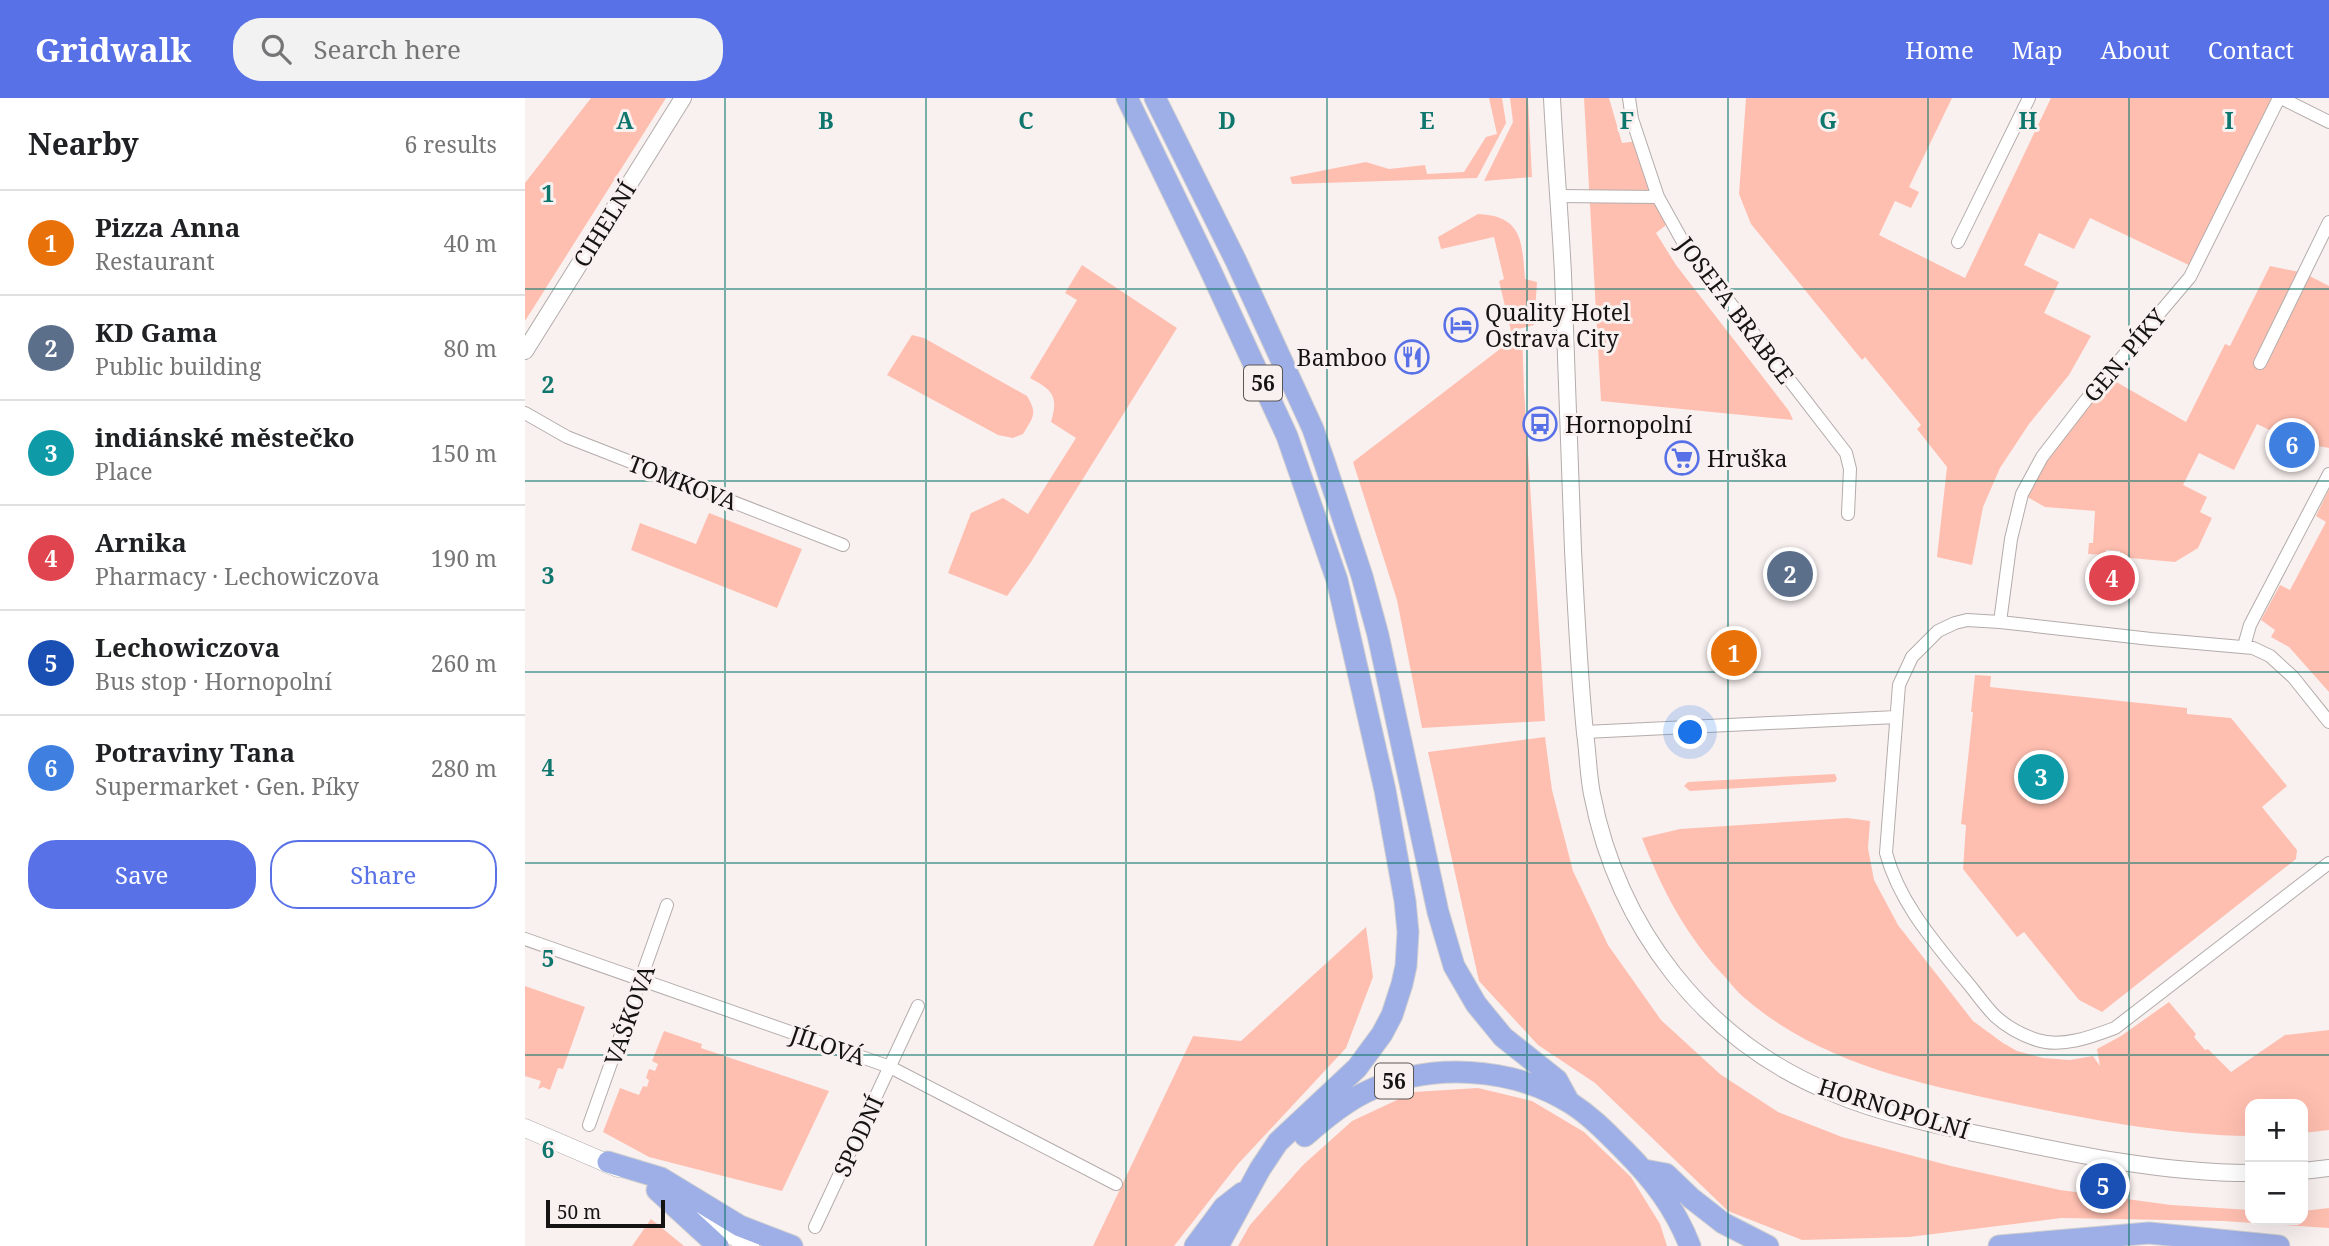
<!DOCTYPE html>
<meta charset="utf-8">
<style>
:root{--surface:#fff;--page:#f2f2f2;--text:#202124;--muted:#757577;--line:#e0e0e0;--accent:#5971e7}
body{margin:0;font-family:"Noto Serif",serif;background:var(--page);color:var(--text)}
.controls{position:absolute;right:21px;bottom:21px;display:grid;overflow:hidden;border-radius:14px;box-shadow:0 7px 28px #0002}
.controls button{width:63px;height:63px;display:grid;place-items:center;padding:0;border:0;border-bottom:2px solid var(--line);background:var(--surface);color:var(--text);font:35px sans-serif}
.scale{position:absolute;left:21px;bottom:18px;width:119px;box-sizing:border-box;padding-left:7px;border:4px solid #161313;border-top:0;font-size:19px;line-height:24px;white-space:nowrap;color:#161313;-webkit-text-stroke:5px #f9f1f0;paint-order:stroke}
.you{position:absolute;left:1166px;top:635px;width:24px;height:24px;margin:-18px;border:5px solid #fff;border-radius:50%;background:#1a73e8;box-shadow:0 0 0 10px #1a73e833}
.badge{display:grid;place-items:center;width:46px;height:46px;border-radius:50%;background:var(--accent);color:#fff;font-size:23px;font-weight:700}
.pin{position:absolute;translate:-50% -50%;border:4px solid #fff;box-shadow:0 2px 7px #0006}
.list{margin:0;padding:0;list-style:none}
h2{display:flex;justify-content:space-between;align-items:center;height:91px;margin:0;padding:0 28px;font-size:30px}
h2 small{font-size:23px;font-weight:400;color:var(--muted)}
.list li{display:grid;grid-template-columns:46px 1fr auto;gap:21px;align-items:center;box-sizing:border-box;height:105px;padding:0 28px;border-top:2px solid var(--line)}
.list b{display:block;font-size:26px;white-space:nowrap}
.list p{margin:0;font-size:23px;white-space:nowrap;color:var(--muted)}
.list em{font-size:23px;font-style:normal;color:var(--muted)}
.actions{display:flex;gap:14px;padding:21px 28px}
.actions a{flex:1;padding:16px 0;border:2px solid var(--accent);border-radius:28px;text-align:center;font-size:24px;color:var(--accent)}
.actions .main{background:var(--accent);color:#fff}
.icon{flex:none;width:38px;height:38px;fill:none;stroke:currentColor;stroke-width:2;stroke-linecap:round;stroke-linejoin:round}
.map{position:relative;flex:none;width:1804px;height:1148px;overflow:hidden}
header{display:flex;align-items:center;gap:42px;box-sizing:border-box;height:98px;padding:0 35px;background:var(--accent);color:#fff}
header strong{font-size:33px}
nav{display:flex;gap:38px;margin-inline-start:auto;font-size:24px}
.search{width:490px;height:63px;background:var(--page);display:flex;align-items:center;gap:18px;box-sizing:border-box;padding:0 24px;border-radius:28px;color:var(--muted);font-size:26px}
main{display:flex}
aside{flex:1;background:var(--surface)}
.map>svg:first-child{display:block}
</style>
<header>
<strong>Gridwalk</strong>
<div class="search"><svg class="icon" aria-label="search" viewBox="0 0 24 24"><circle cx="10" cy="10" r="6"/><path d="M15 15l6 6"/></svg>Search here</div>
<nav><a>Home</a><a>Map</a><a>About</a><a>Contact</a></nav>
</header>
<main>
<aside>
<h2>Nearby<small>6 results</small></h2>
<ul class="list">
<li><span class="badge" style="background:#e8710a">1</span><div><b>Pizza Anna</b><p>Restaurant</p></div><em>40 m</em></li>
<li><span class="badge" style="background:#5c6f8a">2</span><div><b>KD Gama</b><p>Public building</p></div><em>80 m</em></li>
<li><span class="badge" style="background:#0f9aa8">3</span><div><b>indiánské městečko</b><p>Place</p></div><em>150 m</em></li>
<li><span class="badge" style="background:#e0444e">4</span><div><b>Arnika</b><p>Pharmacy · Lechowiczova</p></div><em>190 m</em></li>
<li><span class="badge" style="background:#1a4fb4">5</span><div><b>Lechowiczova</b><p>Bus stop · Hornopolní</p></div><em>260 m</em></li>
<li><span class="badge" style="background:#3f7fe0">6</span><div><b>Potraviny Tana</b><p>Supermarket · Gen. Píky</p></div><em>280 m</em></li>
</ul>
<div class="actions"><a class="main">Save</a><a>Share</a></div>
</aside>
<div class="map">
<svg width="1804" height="1148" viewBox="0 0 1804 1148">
<rect width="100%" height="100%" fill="#f9f1f0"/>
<path fill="#ffbfb0" d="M 66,0 L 141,0 L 0,223 L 0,85 Z
M 964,0 L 977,0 L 981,25 L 952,80 L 767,86 L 765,79 L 841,64 L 864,71 L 900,67 L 902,76 L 939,74 L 961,39 L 972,36 Z
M 985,0 L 1003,0 L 1007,79 L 959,83 L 988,24 Z
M 1059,0 L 1084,0 L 1097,45 L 1114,43 L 1146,123 L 1131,135 L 1151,167 L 1264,313 L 1268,322 L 1076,303 Z
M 1221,0 L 1427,0 L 1384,89 L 1394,94 L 1386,110 L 1370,103 L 1354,137 L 1440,180 L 1526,0 L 1754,0 L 1670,170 L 1565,120 L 1549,151 L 1514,135 L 1499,167 L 1534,184 L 1519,215 L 1566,238 L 1544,277 L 1504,326 L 1475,370 L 1458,409 L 1447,467 L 1412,459 L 1422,369 L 1392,331 L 1396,327 L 1340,259 L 1337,262 L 1226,126 L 1214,96 Z
M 953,116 C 998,118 997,144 1000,181 L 1012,184 L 1009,227 L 986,233 L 974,183 L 979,181 L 969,139 L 916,151 L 913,139 Z
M 557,167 L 652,230 L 506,464 L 482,498 L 423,475 L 446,415 L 478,400 L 503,416 L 551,340 L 526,324 C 534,297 527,292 505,280 L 552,202 L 540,195 Z
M 1745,168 L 1779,175 L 1804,188 L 1804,350 L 1770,344 L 1732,326 L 1709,372 L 1674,355 L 1658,387 L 1682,399 L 1675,414 L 1687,420 L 1673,450 L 1650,464 L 1595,459 L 1595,453 L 1581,452 L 1580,457 L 1563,456 L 1564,445 L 1568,445 L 1570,413 L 1520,409 L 1497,396 L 1581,278 L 1661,324 L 1700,246 L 1705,248 Z
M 997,234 L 999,292 L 1020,623 L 897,630 L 872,502 L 828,364 Z
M 387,237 L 399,240 L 502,298 C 513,316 508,319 498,336 L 488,340 L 473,337 L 362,277 Z
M 1804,391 L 1804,594 L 1764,549 L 1746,539 L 1750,532 L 1736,522 L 1755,487 L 1765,492 L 1801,424 L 1791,418 Z
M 184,415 L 277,451 L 252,510 L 106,452 L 115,425 L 171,446 Z
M 1450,577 L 1466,578 L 1465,589 L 1662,610 L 1662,616 L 1706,620 L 1762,688 L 1737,709 L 1772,752 L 1771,761 L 1577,914 L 1554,902 L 1499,834 L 1492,839 L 1438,771 L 1441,727 L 1436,726 L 1448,614 L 1446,614 Z
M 1020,639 L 1027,692 L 1048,773 L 1083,847 L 1136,922 L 1195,976 L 1253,1014 L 1317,1039 L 1426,1068 L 1535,1092 L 1646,1107 L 1725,1112 L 1725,1122 L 1778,1122 L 1778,1113 L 1804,1110 L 1804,1130 L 1698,1123 L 1536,1120 L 1384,1139 L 1277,1142 L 1203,1113 L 1070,985 L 1013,947 L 954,883 L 903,654 Z
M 1310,676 L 1312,681 L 1310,684 L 1165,693 L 1159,688 L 1163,684 Z
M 1322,720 L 1345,723 L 1343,750 L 1349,782 L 1373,827 L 1448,923 L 1478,945 L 1492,953 L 1518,960 L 1545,962 L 1568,958 L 1575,968 L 1572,951 L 1596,938 L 1644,904 L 1671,936 L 1669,939 L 1680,952 L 1683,951 L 1706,974 L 1760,937 L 1804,932 L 1804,1032 L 1778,1035 L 1778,1006 L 1725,1006 L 1725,1038 C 1645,1037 1568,1022 1490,1006 C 1396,986 1297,966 1222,902 C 1214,896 1207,887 1200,879 C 1161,838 1137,792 1117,740 L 1155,731 Z
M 841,829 L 848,879 L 821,950 L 713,1066 L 649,1148 L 568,1148 L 668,938 L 716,943 Z
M 0,888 L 60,909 L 38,971 L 33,970 L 25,992 L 18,989 L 13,991 L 16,983 L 0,978 Z
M 139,933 L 177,946 L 176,950 L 304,993 L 257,1093 L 124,1059 L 78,1034 L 95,990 L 114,997 L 118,988 L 122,989 L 124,982 L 121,980 L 124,971 L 130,973 L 133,966 L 127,963 Z
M 953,990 L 1007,1003 L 1059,1034 L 1106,1079 L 1135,1126 L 1142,1148 L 713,1148 L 725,1127 L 778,1067 L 827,1023 L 889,994 Z
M 126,1121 L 159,1148 L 107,1148 Z"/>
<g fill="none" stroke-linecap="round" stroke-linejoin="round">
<defs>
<path id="minor" d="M 1104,0 L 1107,21 L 1133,99 L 1158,144 L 1321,355 L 1325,371 L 1323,416
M 1756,0 L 1804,24
M 1033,98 L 1133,99
M 1433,144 L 1504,0
M 1735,265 L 1804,124
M 0,315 L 42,339 L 318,447
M 1475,524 L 1486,441 L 1497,396 L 1517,359 L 1561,302 L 1665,179 L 1754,0
M 1719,548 L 1725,527 L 1804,376
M 1804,624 L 1768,579 L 1745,558 L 1728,550 L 1626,541 L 1475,524 L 1442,522 L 1430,525 L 1413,533 L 1387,559 L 1374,587 L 1361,755 C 1374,803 1406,840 1436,877 C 1448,890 1458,906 1470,918 C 1482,929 1497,937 1512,942 C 1537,950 1566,939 1590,930 L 1804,765
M 1060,634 L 1371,619
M 0,841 L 365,969 L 591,1086
M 64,1027 L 142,807
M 290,1129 L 393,908"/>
<path id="tertiary" d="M 1027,0 C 1030,59 1035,117 1038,176 C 1042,268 1044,360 1048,452 C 1051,513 1054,574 1060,635 C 1063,655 1063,676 1067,696 C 1093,830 1179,942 1305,994 C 1357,1016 1413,1028 1468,1039 C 1553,1057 1638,1075 1725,1075
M 0,253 L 158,0
M 1778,1073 L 1804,1070"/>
<path id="secondary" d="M 0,1030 L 93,1070
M 157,1107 L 225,1148"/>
<path id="trunk" d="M 602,0 L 683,167 L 762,338 L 812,482 L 860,692 L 880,803 L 883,834 L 881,868 L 877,886 L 867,917 L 857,936 L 832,970 L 753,1044 L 735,1071 L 693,1148
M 630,0 L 711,163 L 788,331 L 800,366 L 837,478 L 853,537 L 913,814 L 929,868 L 951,906 L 978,939 L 1032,982 L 1044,1004
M 780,1038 C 798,1022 818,1005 841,994 C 904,964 987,968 1047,1006 C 1067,1019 1082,1035 1099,1052 C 1128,1081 1150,1110 1165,1148
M 83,1064 L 136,1080 L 215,1128 L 267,1148
M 1119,1072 L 1141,1076 L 1166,1100 L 1198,1125 L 1243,1148
M 132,1092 L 193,1148
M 670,1148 L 699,1109 L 717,1095
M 1474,1148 L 1624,1135 L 1754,1148"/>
</defs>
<use href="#minor" stroke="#b3acaa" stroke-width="14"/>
<use href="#tertiary" stroke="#b3acaa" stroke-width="18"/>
<use href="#secondary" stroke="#b3acaa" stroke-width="19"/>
<use href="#trunk" stroke="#d0d0d0" stroke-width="23"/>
<use href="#minor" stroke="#fff" stroke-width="12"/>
<use href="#tertiary" stroke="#fff" stroke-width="16"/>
<use href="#secondary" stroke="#fff" stroke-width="18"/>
<use href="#trunk" stroke="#9eaee6" stroke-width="21"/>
</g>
<path fill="none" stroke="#0f766e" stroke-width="2" stroke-opacity="0.55" d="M 200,0 L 200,1148M 401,0 L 401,1148M 601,0 L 601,1148M 802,0 L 802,1148M 1002,0 L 1002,1148M 1203,0 L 1203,1148M 1403,0 L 1403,1148M 1604,0 L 1604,1148M 0,191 L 1804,191M 0,383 L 1804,383M 0,574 L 1804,574M 0,765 L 1804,765M 0,957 L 1804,957"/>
<defs>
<symbol id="hotel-ring" viewBox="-11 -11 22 22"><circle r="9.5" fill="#f9f1f0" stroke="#5971e7" stroke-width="1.5"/><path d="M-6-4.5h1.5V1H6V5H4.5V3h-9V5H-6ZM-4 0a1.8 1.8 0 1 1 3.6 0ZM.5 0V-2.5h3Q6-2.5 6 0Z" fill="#5971e7"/></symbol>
<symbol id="restaurant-ring" viewBox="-11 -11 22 22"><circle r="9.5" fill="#f9f1f0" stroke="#5971e7" stroke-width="1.5"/><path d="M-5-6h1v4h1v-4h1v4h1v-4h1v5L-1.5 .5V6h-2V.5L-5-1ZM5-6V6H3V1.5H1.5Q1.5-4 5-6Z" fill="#5971e7"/></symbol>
<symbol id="bus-ring" viewBox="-11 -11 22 22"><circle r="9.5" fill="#f9f1f0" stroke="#5971e7" stroke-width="1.5"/><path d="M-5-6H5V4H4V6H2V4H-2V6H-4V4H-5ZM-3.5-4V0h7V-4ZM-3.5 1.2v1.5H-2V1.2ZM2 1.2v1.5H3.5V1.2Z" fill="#5971e7"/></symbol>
<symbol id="supermarket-ring" viewBox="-11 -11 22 22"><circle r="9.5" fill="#f9f1f0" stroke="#5971e7" stroke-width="1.5"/><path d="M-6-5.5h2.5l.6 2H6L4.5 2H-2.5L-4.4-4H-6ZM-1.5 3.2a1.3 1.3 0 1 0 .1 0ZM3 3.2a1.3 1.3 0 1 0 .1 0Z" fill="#5971e7"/></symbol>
</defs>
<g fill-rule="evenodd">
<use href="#hotel-ring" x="917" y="208" width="38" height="38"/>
<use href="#restaurant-ring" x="868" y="240" width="38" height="38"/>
<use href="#bus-ring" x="996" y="307" width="38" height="38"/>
<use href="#supermarket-ring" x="1138" y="341" width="38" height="38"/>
</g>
<g text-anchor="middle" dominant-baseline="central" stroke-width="6" stroke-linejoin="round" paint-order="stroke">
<g fill="#f9f1f0" stroke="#5a5655" stroke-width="2">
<rect x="719" y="267.5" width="38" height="35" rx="5"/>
<rect x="850" y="965.5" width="38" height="35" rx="5"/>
</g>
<g font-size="21" font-weight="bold" fill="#161313">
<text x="738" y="285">56</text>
<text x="869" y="983">56</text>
</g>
<g font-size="23" fill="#161313" stroke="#f9f1f0">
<text transform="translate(79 126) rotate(-58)">CIHELNÍ</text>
<text transform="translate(1211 212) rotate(53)">JOSEFA BRABCE</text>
<text transform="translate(1599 257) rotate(-50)">GEN. PÍKY</text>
<text transform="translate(158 384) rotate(21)">TOMKOVA</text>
<text transform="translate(104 917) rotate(-70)">VAŠKOVA</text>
<text transform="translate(303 947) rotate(19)">JÍLOVÁ</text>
<text transform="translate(1369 1010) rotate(17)">HORNOPOLNÍ</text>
<text transform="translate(333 1038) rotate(-65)">SPODNÍ</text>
</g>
<g font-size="23" fill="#161313" stroke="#f9f1f0" text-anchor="start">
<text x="960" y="214">Quality Hotel<tspan x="960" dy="26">Ostrava City</tspan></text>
<text x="862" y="259" text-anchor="end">Bamboo</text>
<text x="1040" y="326">Hornopolní</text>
<text x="1182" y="360">Hruška</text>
</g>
</g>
<g font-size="23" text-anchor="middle" font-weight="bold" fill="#0f766e" stroke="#f9f1f0" stroke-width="6" stroke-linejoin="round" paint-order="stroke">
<text x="100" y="31">A</text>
<text x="301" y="31">B</text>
<text x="501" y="31">C</text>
<text x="702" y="31">D</text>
<text x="902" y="31">E</text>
<text x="1102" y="31">F</text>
<text x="1303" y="31">G</text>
<text x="1503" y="31">H</text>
<text x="1704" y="31">I</text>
<text x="23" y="104">1</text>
<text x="23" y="295">2</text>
<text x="23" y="486">3</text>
<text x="23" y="678">4</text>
<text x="23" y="869">5</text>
<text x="23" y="1060">6</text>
</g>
</svg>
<div class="controls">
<button>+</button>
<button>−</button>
</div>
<div class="scale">50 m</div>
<div class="you"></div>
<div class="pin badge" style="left:1209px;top:555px;background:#e8710a">1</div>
<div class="pin badge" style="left:1265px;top:476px;background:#5c6f8a">2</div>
<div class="pin badge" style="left:1516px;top:679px;background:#0f9aa8">3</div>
<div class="pin badge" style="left:1587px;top:480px;background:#e0444e">4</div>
<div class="pin badge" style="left:1578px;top:1088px;background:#1a4fb4">5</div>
<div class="pin badge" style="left:1767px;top:347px;background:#3f7fe0">6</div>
</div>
</main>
